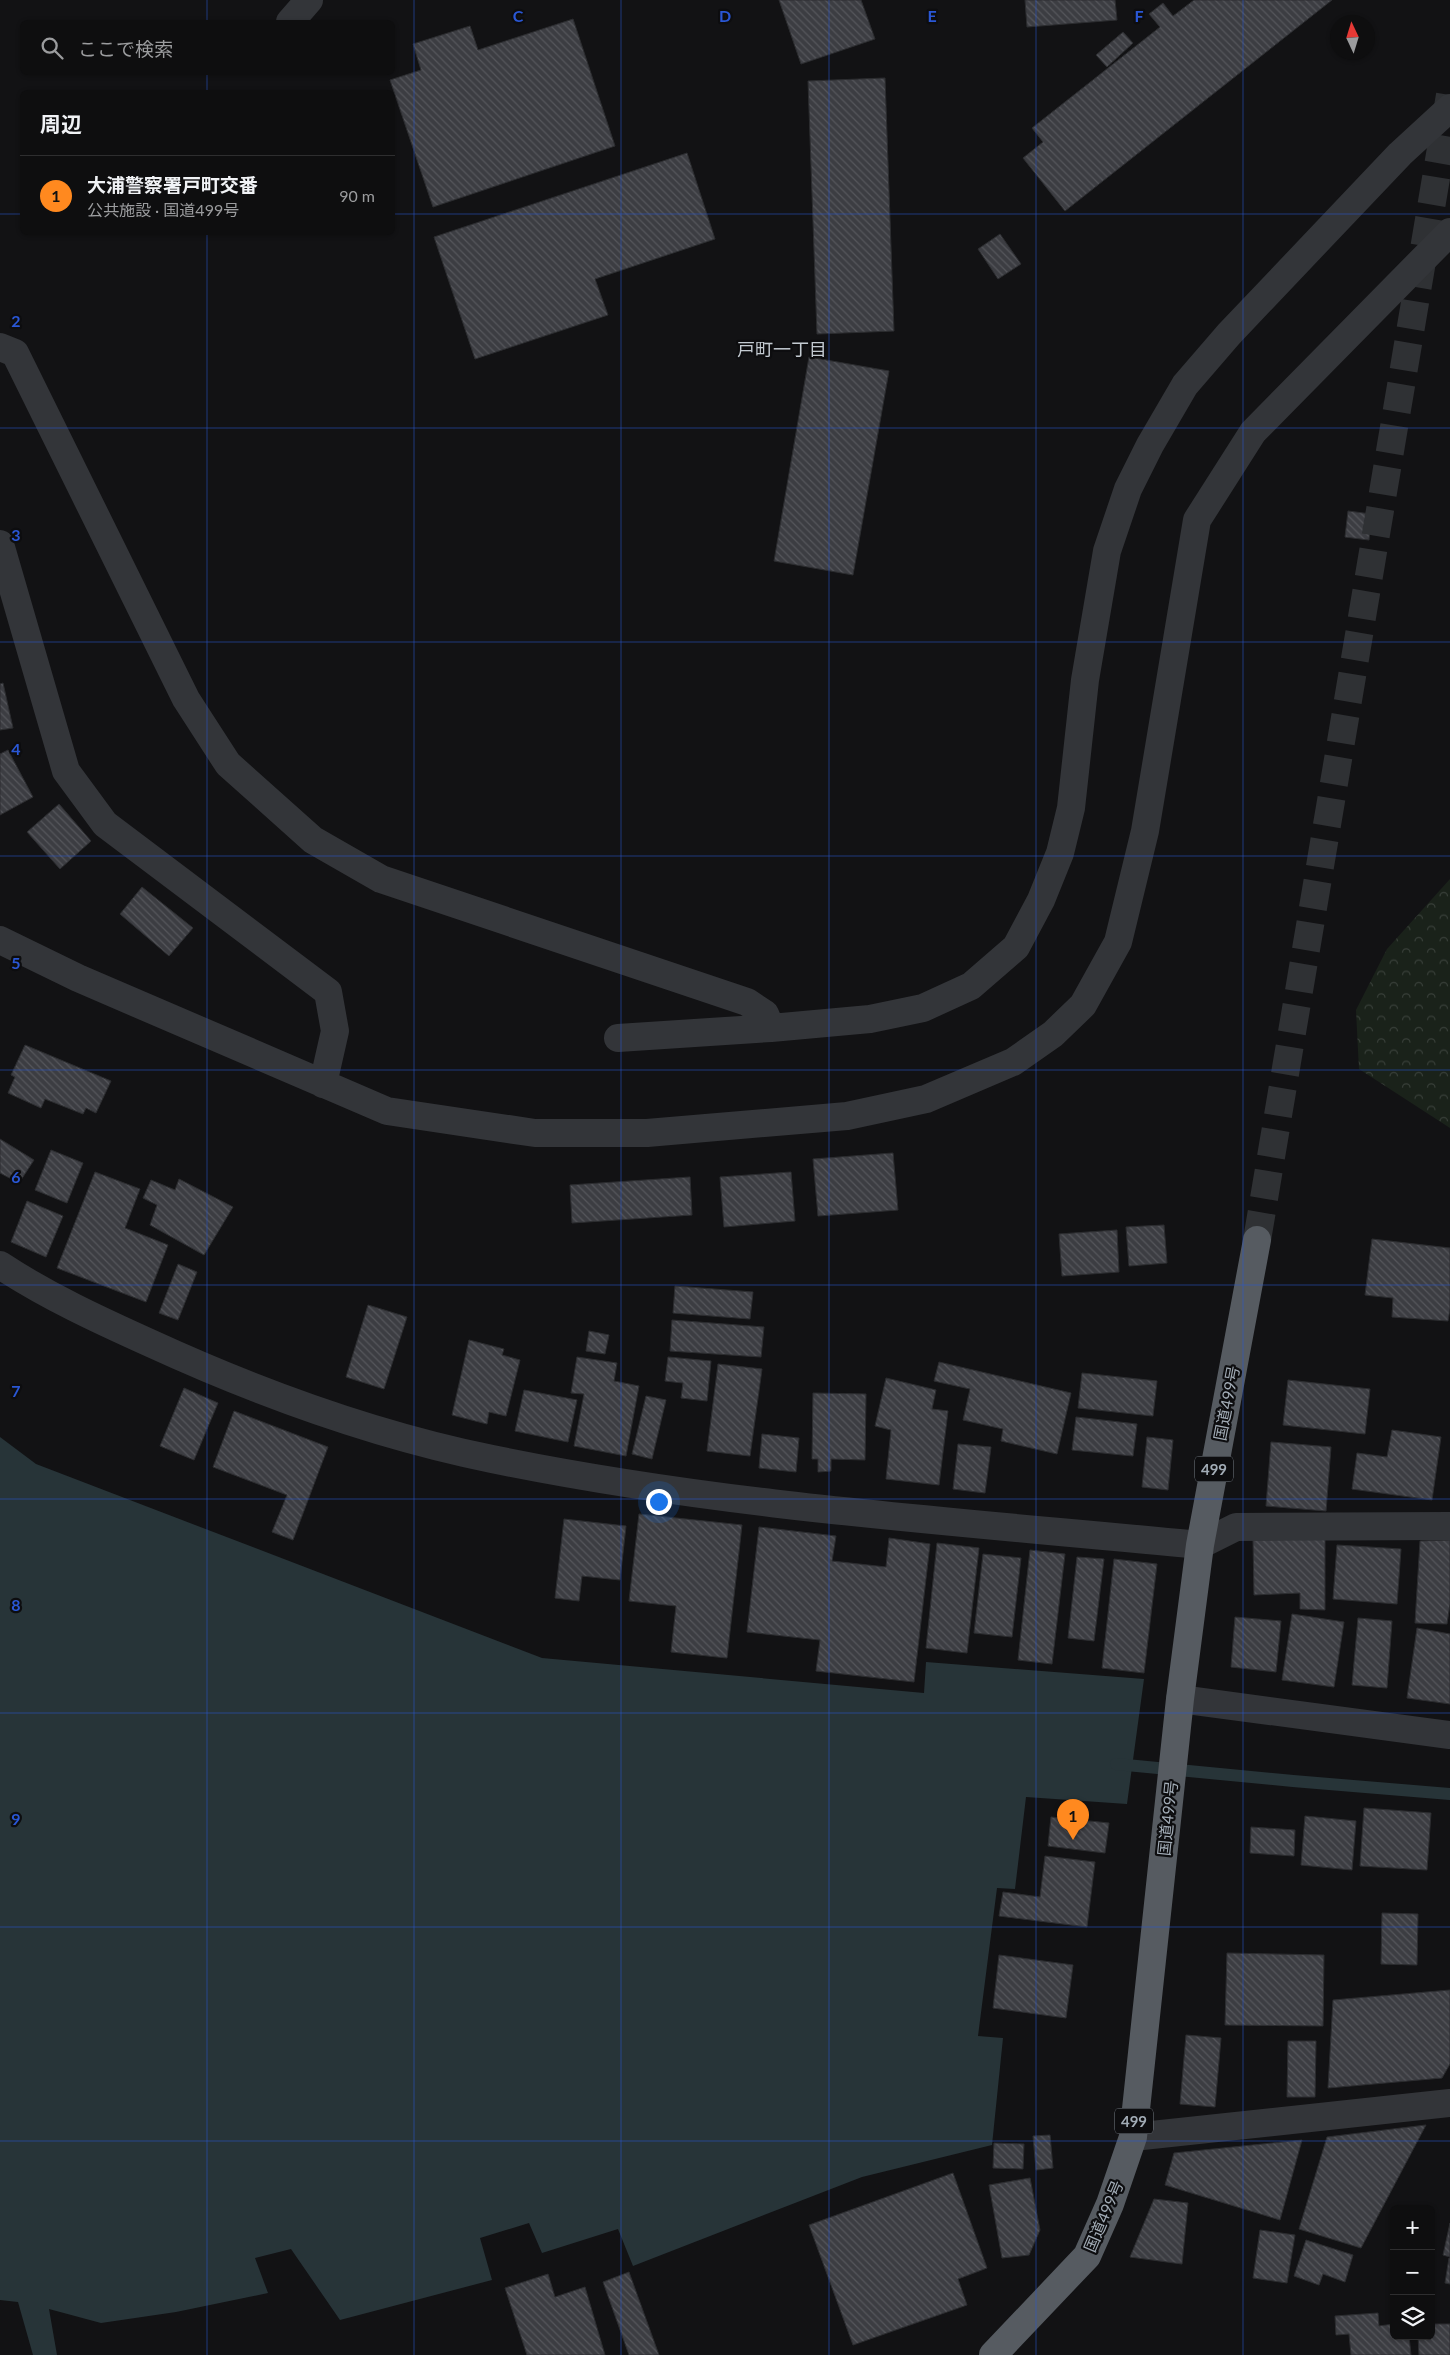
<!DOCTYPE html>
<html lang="ja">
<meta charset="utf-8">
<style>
:root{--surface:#0e0e0f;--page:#171718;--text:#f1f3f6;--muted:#9b9c9e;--line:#2e2e2f;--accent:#ff891f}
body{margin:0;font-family:Lato,"Noto Sans JP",sans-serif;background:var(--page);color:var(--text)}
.controls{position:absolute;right:15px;bottom:15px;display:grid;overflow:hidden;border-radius:8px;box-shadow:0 1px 4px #0004}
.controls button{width:45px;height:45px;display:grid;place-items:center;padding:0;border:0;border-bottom:1px solid var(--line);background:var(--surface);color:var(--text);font:25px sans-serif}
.compass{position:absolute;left:1330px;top:15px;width:45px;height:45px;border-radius:50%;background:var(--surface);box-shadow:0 1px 4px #0004;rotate:356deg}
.you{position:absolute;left:658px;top:1501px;width:18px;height:18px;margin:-12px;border:4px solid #fff;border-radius:50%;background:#1a73e8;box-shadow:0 0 0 8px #1a73e833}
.badge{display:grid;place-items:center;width:32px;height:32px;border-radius:50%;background:var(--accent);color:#111;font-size:16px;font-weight:700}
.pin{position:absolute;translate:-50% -41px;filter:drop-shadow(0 1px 2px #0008)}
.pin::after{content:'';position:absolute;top:26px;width:18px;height:15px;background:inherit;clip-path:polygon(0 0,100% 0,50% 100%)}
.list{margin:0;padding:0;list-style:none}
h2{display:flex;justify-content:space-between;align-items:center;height:65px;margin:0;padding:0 20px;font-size:21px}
h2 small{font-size:16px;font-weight:400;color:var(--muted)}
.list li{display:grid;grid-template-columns:32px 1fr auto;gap:15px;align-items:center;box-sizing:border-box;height:80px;padding:0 20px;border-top:1px solid var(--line)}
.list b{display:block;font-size:19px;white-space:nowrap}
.list p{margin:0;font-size:16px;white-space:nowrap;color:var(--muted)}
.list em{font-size:16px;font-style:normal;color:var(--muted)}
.icon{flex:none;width:28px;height:28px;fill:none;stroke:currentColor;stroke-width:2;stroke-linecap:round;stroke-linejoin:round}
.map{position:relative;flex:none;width:1450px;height:2355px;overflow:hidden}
.search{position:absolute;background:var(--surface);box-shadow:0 1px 4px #0004;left:20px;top:20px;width:375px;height:55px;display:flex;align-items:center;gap:12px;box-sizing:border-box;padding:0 18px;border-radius:8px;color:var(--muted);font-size:19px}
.panel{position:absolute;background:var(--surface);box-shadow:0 1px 4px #0004;left:20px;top:90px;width:375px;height:145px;border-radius:8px}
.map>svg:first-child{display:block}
</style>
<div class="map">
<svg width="1450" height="2355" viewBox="0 0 1450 2355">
<defs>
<pattern id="forest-crowns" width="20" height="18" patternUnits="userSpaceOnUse" patternTransform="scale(1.25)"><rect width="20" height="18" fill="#1a221a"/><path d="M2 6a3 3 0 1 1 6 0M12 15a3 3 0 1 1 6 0" fill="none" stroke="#383f39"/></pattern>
<pattern id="building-back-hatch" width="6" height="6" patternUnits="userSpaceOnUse" patternTransform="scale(1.25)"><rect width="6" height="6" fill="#3c3d42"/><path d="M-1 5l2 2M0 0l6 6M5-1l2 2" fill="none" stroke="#55565b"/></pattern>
</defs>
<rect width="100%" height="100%" fill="#121214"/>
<path fill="url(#forest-crowns)" d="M 1450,879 L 1450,1128 L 1359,1069 L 1356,1010 L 1387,949 Z"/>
<path fill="#273438" d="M 0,1437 L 36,1464 L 542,1658 L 924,1693 L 926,1662 L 1144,1679 L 1127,1804 L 1026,1797 L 1015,1889 L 997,1888 L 978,2036 L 1003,2038 L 992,2145 L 862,2177 L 633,2266 L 618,2229 L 542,2253 L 529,2223 L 480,2238 L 492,2280 L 340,2320 L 291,2249 L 255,2258 L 268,2293 L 176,2312 L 101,2323 L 49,2309 L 57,2355 L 33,2355 L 18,2302 L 0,2300 Z"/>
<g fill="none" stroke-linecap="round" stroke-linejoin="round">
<path stroke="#273438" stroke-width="12" d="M 1116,1764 L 1293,1781 L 1450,1794"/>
</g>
<path fill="url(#building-back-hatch)" stroke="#2c2d30" d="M 779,0 L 861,0 L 875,39 L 801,64 Z
M 1025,0 L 1115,0 L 1117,20 L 1027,27 Z
M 1194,0 L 1332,0 L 1065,211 L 1023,158 L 1043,142 L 1032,128 L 1160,27 L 1149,14 L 1163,3 L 1173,16 Z
M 573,19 L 615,146 L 433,207 L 390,80 L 421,70 L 413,44 L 470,26 L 478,50 Z
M 1123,32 L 1133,43 L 1107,67 L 1096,55 Z
M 885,78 L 894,331 L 817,334 L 808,81 Z
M 687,153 L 715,239 L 595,279 L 608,315 L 475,359 L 434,237 Z
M 1000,234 L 1021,264 L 998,279 L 978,249 Z
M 809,357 L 889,371 L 853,575 L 774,561 Z
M 1348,511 L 1371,514 L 1369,540 L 1345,537 Z
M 3,683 L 13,728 L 0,730 L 0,684 Z
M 8,750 L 33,797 L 0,815 L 0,754 Z
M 59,804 L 91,841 L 60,869 L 27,832 Z
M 142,887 L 193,928 L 169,956 L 120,914 Z
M 25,1045 L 111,1081 L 96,1113 L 86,1108 L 83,1114 L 45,1099 L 41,1108 L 8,1093 L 15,1077 L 11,1075 Z
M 0,1139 L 34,1160 L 19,1183 L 0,1173 Z
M 51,1150 L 83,1163 L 67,1203 L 35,1190 Z
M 893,1153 L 898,1210 L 818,1216 L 813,1159 Z
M 95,1172 L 140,1189 L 125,1228 L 168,1245 L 146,1302 L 57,1268 Z
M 791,1172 L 795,1221 L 724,1227 L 720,1177 Z
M 690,1177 L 692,1215 L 572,1223 L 570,1185 Z
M 179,1179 L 233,1207 L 204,1255 L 150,1225 L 157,1205 L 143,1198 L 151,1180 L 175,1190 Z
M 27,1201 L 63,1216 L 46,1257 L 11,1242 Z
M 1164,1225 L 1167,1263 L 1129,1266 L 1126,1227 Z
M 1117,1230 L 1119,1272 L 1062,1276 L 1059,1234 Z
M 1372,1239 L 1450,1248 L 1450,1309 L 1448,1321 L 1392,1317 L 1393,1298 L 1365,1295 Z
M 178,1264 L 197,1272 L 178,1320 L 159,1313 Z
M 675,1286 L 753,1292 L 750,1319 L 673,1313 Z
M 368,1305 L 407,1317 L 384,1389 L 346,1377 Z
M 672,1320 L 764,1327 L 761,1357 L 670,1351 Z
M 589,1331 L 609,1335 L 605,1354 L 586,1351 Z
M 469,1340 L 504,1349 L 502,1355 L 520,1360 L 506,1416 L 489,1412 L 487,1424 L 452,1415 Z
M 577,1357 L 617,1363 L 614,1381 L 639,1386 L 626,1456 L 574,1446 L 584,1394 L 571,1393 Z
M 668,1357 L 711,1361 L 707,1401 L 681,1398 L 683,1383 L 665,1381 Z
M 939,1362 L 1071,1393 L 1057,1454 L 1001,1441 L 1003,1429 L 963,1420 L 970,1389 L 934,1381 Z
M 718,1364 L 762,1369 L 750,1456 L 707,1451 Z
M 1082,1373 L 1157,1381 L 1153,1416 L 1078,1408 Z
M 886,1378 L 936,1390 L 932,1409 L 948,1411 L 939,1485 L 886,1479 L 891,1430 L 875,1426 Z
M 1288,1380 L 1370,1389 L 1365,1434 L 1283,1425 Z
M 184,1388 L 218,1403 L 194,1460 L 160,1446 Z
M 524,1390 L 577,1400 L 568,1442 L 515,1431 Z
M 813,1393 L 866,1394 L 865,1460 L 831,1459 L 831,1471 L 818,1472 L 818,1459 L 812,1459 Z
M 646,1396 L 666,1400 L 652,1459 L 632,1454 Z
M 234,1411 L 328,1447 L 293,1540 L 272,1532 L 287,1495 L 213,1467 Z
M 1076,1417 L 1137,1424 L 1133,1456 L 1072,1450 Z
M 1392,1430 L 1441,1437 L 1432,1500 L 1352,1489 L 1357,1453 L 1387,1457 Z
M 762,1434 L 799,1438 L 796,1472 L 759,1468 Z
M 1147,1437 L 1173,1440 L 1168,1490 L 1142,1487 Z
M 1271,1442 L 1331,1447 L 1326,1511 L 1266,1506 Z
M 958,1444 L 991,1447 L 985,1493 L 953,1489 Z
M 639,1514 L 742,1525 L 727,1658 L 671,1652 L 676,1606 L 629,1601 Z
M 564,1519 L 626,1526 L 620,1580 L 582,1576 L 579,1601 L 555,1598 Z
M 759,1527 L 836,1536 L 832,1561 L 886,1567 L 889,1538 L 930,1544 L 914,1682 L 816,1671 L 820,1640 L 747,1632 Z
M 1325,1539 L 1325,1610 L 1300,1609 L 1300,1593 L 1254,1595 L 1253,1540 Z
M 1450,1540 L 1450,1604 L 1447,1624 L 1415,1623 L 1420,1541 Z
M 937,1543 L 979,1548 L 967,1653 L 926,1648 Z
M 1337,1545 L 1401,1549 L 1397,1604 L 1333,1599 Z
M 1030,1550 L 1065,1554 L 1052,1664 L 1018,1660 Z
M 983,1554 L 1021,1558 L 1012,1637 L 974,1633 Z
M 1077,1557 L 1104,1559 L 1094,1641 L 1068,1638 Z
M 1114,1559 L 1157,1564 L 1144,1673 L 1102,1668 Z
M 1292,1614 L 1344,1622 L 1334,1687 L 1282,1680 Z
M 1235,1617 L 1281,1621 L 1276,1672 L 1231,1667 Z
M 1358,1618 L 1392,1621 L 1387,1688 L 1352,1685 Z
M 1417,1628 L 1450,1634 L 1450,1704 L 1407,1698 Z
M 1364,1808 L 1431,1813 L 1427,1870 L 1360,1866 Z
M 1305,1816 L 1356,1821 L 1352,1870 L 1301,1865 Z
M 1051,1817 L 1109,1823 L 1105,1853 L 1048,1846 Z
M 1251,1827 L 1295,1830 L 1294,1856 L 1250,1853 Z
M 1045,1856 L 1095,1862 L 1087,1927 L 999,1916 L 1003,1892 L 1040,1897 Z
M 1382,1913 L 1418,1914 L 1417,1965 L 1381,1964 Z
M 1227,1953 L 1324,1955 L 1323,2026 L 1225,2025 Z
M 999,1955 L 1073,1965 L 1066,2018 L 993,2008 Z
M 1450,1990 L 1450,2064 L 1442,2078 L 1328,2088 L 1333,2000 Z
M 1186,2035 L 1221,2038 L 1215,2107 L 1180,2104 Z
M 1288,2041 L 1316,2041 L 1315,2097 L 1287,2097 Z
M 1426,2125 L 1361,2248 L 1299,2229 L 1327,2137 Z
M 1050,2135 L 1053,2168 L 1036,2170 L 1033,2136 Z
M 1302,2140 L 1280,2220 L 1165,2185 L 1174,2153 Z
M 994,2143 L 1024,2144 L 1023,2169 L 993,2168 Z
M 953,2173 L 987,2268 L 958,2279 L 967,2305 L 853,2345 L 809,2225 Z
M 1030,2178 L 1040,2230 L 1029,2255 L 1002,2258 L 989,2185 Z
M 1154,2199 L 1188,2203 L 1182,2264 L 1130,2257 Z
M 1450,2223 L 1450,2257 L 1443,2255 Z
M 1260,2230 L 1295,2235 L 1287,2283 L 1253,2278 Z
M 1306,2240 L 1353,2255 L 1345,2282 L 1323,2274 L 1319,2285 L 1294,2276 Z
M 1449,2258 L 1450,2258 L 1450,2284 L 1445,2283 Z
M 629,2272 L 659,2355 L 629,2355 L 603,2282 Z
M 548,2274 L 555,2297 L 585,2287 L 605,2355 L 527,2355 L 505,2288 Z
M 1378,2313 L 1379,2326 L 1394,2324 L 1394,2336 L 1409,2336 L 1411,2355 L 1351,2355 L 1349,2334 L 1336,2335 L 1335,2316 Z
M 1431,2324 L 1450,2324 L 1450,2355 L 1419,2355 L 1418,2336 L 1431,2336 Z"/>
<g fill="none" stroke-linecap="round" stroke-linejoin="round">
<path stroke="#2f3134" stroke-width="28" stroke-dasharray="28 14" stroke-linecap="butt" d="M 1257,1240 L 1450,95"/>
<path stroke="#333539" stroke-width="28" d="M 290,22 L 309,0
M 0,347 L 15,353 L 186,699 L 228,764 L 313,840 L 381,879 L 747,1002 L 765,1014 L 771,1028 L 870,1019 L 923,1008 L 971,986 L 1016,947 L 1041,900 L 1060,853 L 1071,808 L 1085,680 L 1107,551 L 1128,489 L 1150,445 L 1185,385 L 1229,334 L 1400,154 L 1450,108
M 0,544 L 66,771 L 105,824 L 328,992 L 335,1031 L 323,1084
M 0,940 L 78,978 L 387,1111 L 535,1133 L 647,1133 L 847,1116 L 926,1099 L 1013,1062 L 1053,1034 L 1083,1005 L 1118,942 L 1145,831 L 1197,520 L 1253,432 L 1450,232
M 618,1038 L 771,1028
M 0,1265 C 47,1296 99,1320 150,1343 C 259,1393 374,1435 492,1459 C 725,1507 964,1522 1200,1545 L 1236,1527 L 1450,1526
M 1180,1699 L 1450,1735
M 1133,2137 L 1450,2103"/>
<path stroke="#565b61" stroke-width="28" d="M 993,2355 L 1087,2256 L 1110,2204 L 1133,2137 L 1180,1699 L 1200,1545 L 1257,1240"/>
</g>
<path fill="none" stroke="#2a57d5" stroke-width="1" stroke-opacity="0.55" d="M 207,0 L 207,22M 414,0 L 414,2355M 621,0 L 621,2355M 829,0 L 829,2355M 1036,0 L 1036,2355M 1243,0 L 1243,2355M 207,72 L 207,92M 0,214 L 22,214M 392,214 L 1450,214M 207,232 L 207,2355M 0,428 L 1450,428M 0,642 L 1450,642M 0,856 L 1450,856M 0,1070 L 1450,1070M 0,1285 L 1450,1285M 0,1499 L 1450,1499M 0,1713 L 1450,1713M 0,1927 L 1450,1927M 0,2141 L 1450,2141"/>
<g text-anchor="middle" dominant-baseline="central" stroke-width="4.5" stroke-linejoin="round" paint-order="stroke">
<g fill="#0d0d0f" stroke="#757c84" stroke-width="1">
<rect x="1195" y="1456.5" width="38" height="25" rx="4"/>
<rect x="1115" y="2108.5" width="38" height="25" rx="4"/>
</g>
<g font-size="15" font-weight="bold" fill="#a2acb6">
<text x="1214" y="1469">499</text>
<text x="1134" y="2121">499</text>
</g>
<g font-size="16" fill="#a2acb6" stroke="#0d0d0f">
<text transform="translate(1226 1403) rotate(-79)">国道499号</text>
<text transform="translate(1167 1818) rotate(-84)">国道499号</text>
<text transform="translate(1103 2216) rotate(-67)">国道499号</text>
</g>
<g font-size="18" fill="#c3cad1" stroke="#0d0d0f">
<text x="782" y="349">戸町一丁目</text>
</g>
</g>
<g font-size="16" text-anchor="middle" font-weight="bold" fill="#2a57d5" stroke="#0d0d0f" stroke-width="4.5" stroke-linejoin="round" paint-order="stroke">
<text x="518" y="22">C</text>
<text x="725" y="22">D</text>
<text x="932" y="22">E</text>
<text x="1139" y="22">F</text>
<text x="16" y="327">2</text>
<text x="16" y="541">3</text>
<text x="16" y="755">4</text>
<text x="16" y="969">5</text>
<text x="16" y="1183">6</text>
<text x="16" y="1397">7</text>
<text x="16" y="1611">8</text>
<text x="16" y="1825">9</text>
</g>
</svg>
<div class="controls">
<button>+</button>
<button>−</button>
<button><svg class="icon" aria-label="layers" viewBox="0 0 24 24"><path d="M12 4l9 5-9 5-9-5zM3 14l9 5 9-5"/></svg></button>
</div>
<svg class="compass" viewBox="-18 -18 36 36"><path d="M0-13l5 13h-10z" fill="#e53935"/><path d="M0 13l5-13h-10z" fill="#9b9c9e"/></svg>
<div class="you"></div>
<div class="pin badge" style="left:1073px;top:1840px">1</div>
<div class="search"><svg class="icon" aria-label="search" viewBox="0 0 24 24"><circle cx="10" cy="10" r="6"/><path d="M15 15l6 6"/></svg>ここで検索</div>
<section class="panel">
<h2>周辺<small></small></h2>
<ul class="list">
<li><span class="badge">1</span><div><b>大浦警察署戸町交番</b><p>公共施設 · 国道499号</p></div><em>90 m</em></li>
</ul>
</section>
</div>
